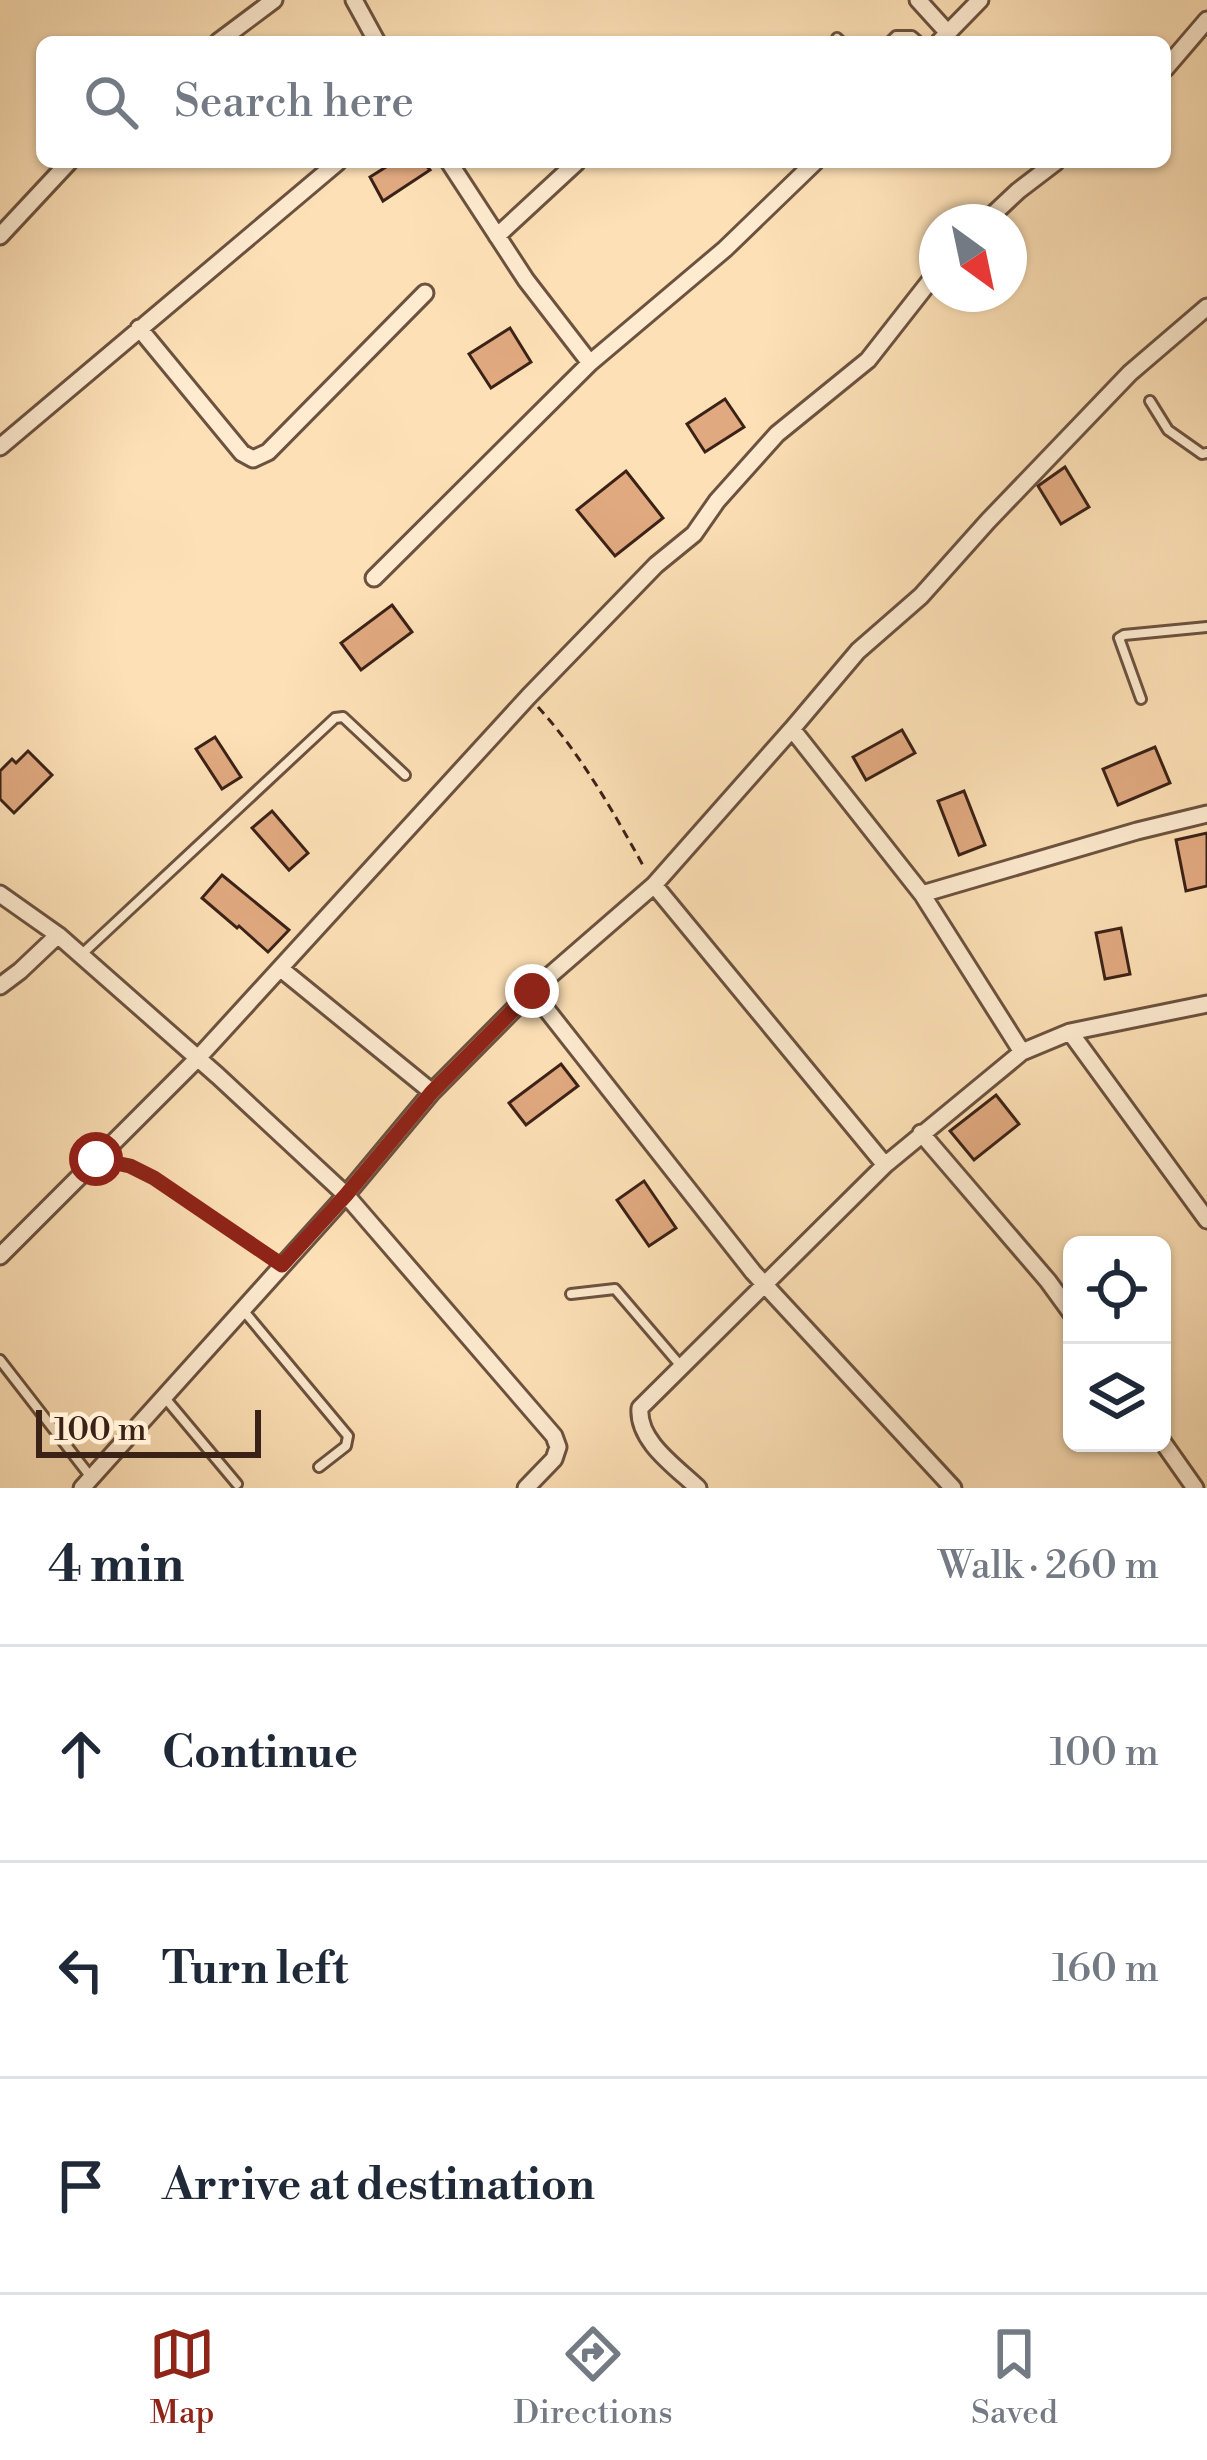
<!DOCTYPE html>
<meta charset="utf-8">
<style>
:root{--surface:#fff;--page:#f6f6f7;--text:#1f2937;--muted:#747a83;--line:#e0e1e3;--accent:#8f2418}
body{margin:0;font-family:"Libre Bodoni",serif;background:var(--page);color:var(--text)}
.controls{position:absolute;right:36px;bottom:36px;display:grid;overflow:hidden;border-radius:18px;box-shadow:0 3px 9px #0004}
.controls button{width:108px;height:108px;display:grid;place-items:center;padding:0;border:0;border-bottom:3px solid var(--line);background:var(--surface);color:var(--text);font:60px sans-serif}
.compass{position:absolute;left:919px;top:204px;width:108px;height:108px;border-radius:50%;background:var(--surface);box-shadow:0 3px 9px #0004;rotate:147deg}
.scale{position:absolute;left:36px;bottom:30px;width:225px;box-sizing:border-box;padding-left:12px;border:6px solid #3b2217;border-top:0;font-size:33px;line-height:42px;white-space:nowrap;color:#3b2217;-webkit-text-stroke:9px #feebd0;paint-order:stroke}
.stop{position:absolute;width:36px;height:36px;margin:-27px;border:9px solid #8f2418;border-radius:50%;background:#fff}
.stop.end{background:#8f2418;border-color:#fff;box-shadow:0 3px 12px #0008}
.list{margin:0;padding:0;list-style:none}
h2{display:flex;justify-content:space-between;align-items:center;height:156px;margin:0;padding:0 48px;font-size:51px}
h2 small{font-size:39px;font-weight:400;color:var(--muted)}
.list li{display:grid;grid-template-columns:78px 1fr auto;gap:36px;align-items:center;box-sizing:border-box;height:216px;padding:0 48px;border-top:3px solid var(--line)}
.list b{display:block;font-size:45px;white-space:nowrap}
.list em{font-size:39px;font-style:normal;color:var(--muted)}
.icon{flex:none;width:66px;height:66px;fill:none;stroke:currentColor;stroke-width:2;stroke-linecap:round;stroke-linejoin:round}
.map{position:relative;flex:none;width:1207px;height:1488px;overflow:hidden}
.search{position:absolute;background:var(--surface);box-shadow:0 3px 9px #0004;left:36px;right:36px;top:36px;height:132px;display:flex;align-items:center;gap:30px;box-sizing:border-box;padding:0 42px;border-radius:18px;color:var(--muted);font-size:45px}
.sheet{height:804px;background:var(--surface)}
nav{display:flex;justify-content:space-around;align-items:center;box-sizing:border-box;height:168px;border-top:3px solid var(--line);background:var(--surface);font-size:33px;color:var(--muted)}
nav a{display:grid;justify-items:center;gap:6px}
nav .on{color:var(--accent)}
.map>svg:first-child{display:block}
</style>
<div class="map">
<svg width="1207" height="1488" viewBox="0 0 1207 1488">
<rect width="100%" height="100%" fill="#fde0b6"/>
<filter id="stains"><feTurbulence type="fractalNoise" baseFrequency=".00167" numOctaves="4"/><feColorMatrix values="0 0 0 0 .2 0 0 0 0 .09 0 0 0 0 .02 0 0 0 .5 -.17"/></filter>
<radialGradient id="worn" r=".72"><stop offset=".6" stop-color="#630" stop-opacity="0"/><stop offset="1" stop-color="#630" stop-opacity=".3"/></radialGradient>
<path fill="#e1a980" stroke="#3b2217" stroke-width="3" d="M 394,162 L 423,162 L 430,170 L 383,201 L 370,177 Z
M 510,328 L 531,362 L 491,388 L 469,354 Z
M 725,399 L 744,427 L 705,452 L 687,424 Z
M 1065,467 L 1089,507 L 1061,524 L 1038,486 Z
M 626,471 L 663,518 L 615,556 L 577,510 Z
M 392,605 L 412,632 L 361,670 L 341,643 Z
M 902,730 L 915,753 L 866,780 L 853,757 Z
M 215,737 L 241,777 L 222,789 L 196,749 Z
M 1155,747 L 1170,783 L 1118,805 L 1103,769 Z
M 28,751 L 52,775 L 14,813 L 0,799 L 0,771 L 12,759 L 16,763 Z
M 964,791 L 985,845 L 959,855 L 938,801 Z
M 272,811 L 308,853 L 289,870 L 252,828 Z
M 1207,833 L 1207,886 L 1186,891 L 1176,840 Z
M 222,875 L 289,930 L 268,952 L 239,926 L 237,928 L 202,898 Z
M 1121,928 L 1130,974 L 1105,979 L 1096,933 Z
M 561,1064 L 578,1086 L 526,1125 L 509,1103 Z
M 996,1095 L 1019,1124 L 974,1160 L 950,1131 Z
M 644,1181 L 676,1228 L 649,1246 L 617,1200 Z"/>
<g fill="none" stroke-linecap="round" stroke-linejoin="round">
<defs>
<path id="lane" d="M 837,38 L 841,42
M 890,42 L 896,36 L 912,36 L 919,42
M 1150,401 L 1168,430 L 1202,454 L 1207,453
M 1141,699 L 1119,638 L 1124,635 L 1207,627
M 82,954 L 335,718 L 343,717 L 405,775
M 571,1294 L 615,1289 L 680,1365
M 243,1310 L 348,1436 L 346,1446 L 319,1467
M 0,1360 L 90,1476
M 165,1398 L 237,1484"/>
<path id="street" d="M 354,0 L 377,42
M 918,0 L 948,33
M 218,42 L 274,0
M 939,42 L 980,0
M 1165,69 L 1207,20
M 449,162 L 526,280 L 590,363
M 985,222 L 1018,191 L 1056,162
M 0,236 L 69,162
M 497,236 L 577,162
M 139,328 L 242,453 L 253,459 L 268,452 L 425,293
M 0,447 L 338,162
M 374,578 L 590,363 L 725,249 L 815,162
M 654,885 L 885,1165
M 0,894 L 58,935 L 218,1076 L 346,1195 L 554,1436 L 558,1447 L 554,1459 L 526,1488
M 922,894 L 1137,831 L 1207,814
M 281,969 L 432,1092
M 0,986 L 20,971 L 58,935
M 532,991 L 753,1272 L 953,1488
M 1070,1032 L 1207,1220
M 1022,1052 L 922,894 L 792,729 L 858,651 L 921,596 L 988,521 L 1130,373 L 1207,307
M 921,1133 L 1048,1281 L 1072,1314
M 0,1256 L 198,1058 L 529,696 L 656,565 L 694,534 L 717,501 L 777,434 L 868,360 L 937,272
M 1162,1441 L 1195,1488
M 82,1488 L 346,1195 L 432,1092 L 532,991 L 654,885 L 792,729
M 698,1488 C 676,1467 637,1441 640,1408 L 885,1165 L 1022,1052 L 1070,1032 L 1207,1004"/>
</defs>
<use href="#lane" stroke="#6c523f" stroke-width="14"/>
<use href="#street" stroke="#6c523f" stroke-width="21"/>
<path stroke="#3b2217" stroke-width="3" stroke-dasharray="9 6" stroke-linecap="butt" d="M 538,707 C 581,754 614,813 645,869
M 116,1162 L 154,1178 L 270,1257"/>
<use href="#lane" stroke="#feebd0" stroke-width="8"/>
<use href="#street" stroke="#feebd0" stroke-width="15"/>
</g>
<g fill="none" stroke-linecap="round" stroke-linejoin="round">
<path stroke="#8f2418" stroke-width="15" d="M 96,1159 L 130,1166 L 154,1178 L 282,1265 L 346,1195 L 432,1092 L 532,991"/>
</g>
<rect width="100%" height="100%" filter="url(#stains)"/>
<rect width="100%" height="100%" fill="url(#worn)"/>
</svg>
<div class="controls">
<button><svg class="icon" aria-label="locate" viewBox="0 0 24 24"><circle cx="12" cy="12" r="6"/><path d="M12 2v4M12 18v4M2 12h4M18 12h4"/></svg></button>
<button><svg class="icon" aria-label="layers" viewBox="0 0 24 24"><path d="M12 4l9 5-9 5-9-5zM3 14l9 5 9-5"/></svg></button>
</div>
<svg class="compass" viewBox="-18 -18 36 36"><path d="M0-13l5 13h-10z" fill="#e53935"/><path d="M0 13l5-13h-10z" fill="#747a83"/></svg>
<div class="scale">100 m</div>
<div class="stop" style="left:96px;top:1159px"></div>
<div class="stop end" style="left:532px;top:991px"></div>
<div class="search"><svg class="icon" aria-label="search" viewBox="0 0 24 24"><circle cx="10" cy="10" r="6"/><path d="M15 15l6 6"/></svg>Search here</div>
</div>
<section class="sheet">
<h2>4 min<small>Walk · 260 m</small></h2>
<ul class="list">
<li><svg class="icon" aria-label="ahead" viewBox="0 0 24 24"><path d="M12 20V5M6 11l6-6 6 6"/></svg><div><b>Continue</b></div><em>100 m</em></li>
<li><svg class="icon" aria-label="left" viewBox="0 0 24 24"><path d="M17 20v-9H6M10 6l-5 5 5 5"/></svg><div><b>Turn left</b></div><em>160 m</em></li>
<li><svg class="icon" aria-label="arrive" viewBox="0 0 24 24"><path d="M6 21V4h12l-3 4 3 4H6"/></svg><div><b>Arrive at destination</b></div></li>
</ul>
</section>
<nav>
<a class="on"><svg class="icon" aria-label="map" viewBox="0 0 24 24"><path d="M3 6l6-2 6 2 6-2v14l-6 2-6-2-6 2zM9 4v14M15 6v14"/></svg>Map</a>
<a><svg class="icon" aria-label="directions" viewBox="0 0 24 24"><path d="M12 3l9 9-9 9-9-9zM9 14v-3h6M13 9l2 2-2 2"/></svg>Directions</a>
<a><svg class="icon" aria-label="saved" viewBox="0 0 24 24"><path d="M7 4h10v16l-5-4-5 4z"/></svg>Saved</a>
</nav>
